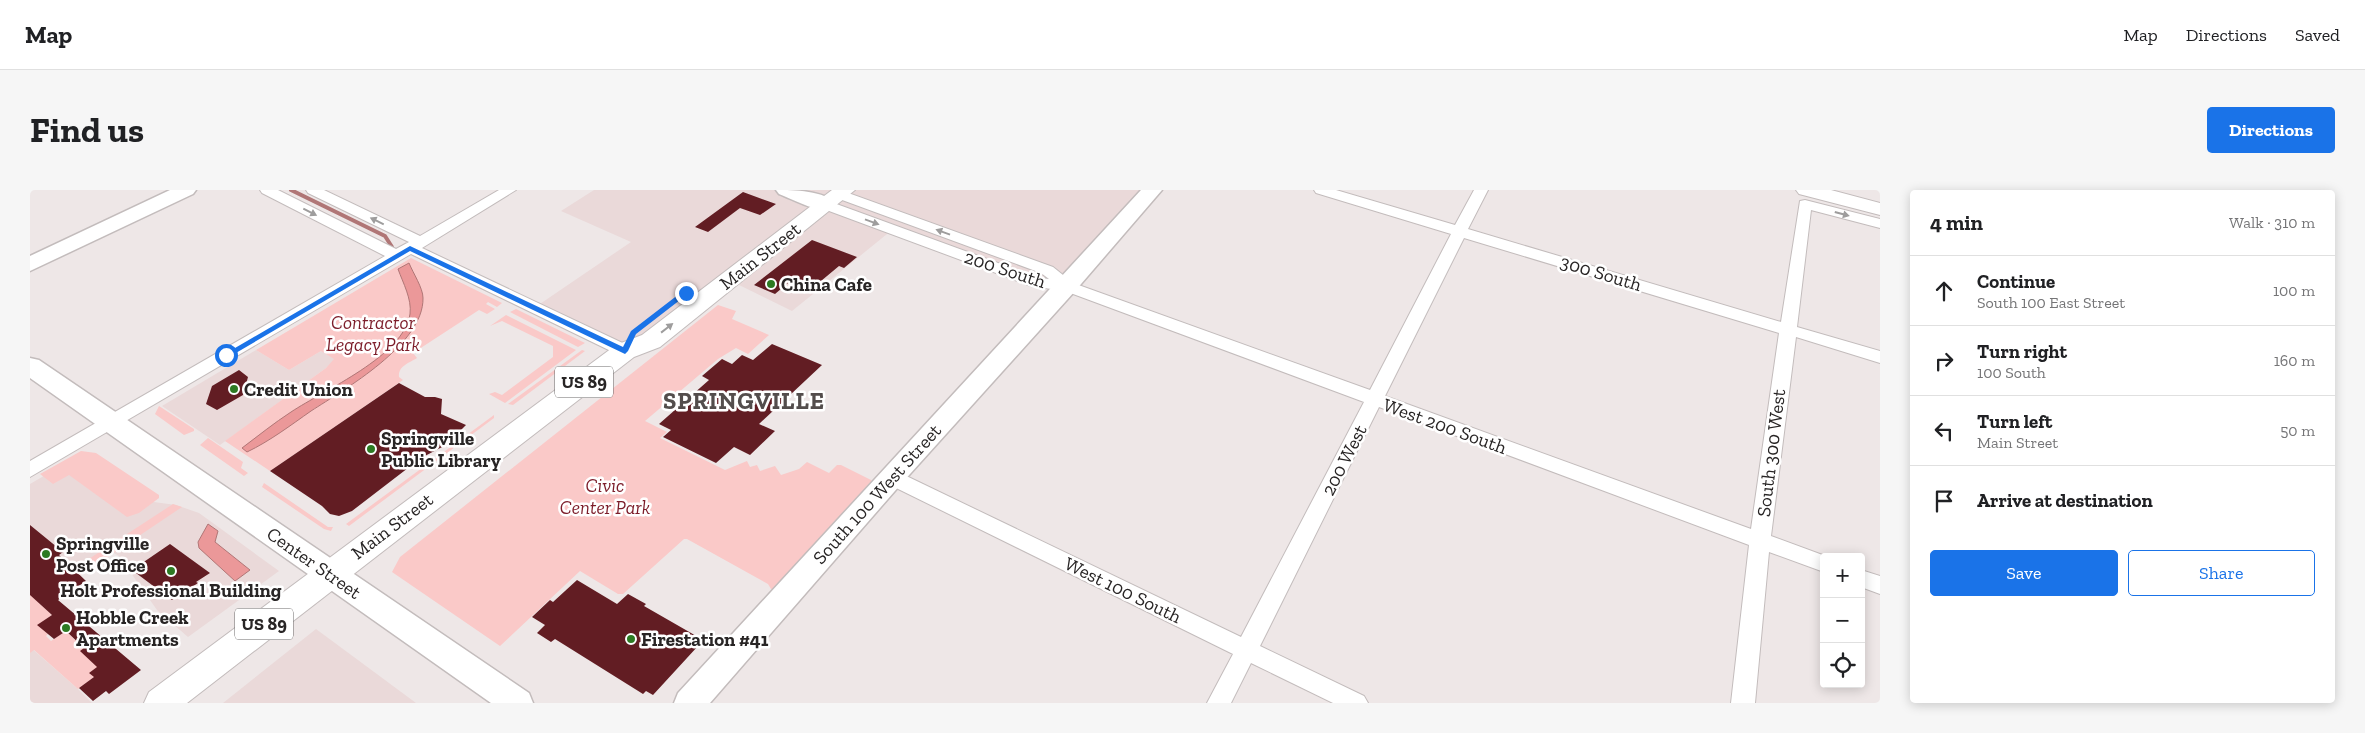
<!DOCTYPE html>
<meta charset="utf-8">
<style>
:root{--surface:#fff;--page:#f6f6f6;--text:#202124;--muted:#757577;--line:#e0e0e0;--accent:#1a73e8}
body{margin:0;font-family:"Zilla Slab",serif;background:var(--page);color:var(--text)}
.controls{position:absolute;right:15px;bottom:15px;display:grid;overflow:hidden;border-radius:5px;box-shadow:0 2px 12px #0003}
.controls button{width:45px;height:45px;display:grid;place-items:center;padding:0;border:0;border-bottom:1px solid var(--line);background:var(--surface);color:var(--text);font:25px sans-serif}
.stop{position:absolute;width:15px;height:15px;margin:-11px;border:4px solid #1a73e8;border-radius:50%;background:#fff}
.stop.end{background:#1a73e8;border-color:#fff;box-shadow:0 1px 5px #0008}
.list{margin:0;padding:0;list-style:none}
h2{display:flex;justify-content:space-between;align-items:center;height:65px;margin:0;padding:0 20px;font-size:21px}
h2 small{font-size:16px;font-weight:400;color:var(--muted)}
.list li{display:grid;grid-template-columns:32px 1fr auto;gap:15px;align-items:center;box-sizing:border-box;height:70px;padding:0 20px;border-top:1px solid var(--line)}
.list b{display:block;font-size:19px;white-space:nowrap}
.list p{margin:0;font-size:16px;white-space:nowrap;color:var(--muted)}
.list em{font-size:16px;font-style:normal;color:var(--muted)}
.actions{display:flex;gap:10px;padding:15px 20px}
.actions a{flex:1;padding:11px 0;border:1px solid var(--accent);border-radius:5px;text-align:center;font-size:18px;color:var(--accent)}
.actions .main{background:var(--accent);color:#fff}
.icon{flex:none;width:28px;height:28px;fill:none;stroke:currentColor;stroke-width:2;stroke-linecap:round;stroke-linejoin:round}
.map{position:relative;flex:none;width:1850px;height:513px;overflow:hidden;border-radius:5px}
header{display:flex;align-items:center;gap:30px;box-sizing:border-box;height:70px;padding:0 25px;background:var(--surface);border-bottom:1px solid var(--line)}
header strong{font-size:24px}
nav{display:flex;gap:28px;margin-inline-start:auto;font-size:18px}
.intro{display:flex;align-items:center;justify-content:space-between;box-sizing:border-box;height:120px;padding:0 30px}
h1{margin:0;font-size:35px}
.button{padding:12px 22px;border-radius:5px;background:var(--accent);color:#fff;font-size:18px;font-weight:700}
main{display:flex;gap:30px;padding:0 30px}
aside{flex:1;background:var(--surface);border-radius:5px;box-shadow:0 2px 12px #0003}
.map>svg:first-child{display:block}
</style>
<header>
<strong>Map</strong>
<nav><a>Map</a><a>Directions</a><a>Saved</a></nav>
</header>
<div class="intro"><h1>Find us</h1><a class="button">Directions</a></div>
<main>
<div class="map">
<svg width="1850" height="513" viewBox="0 0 1850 513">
<rect width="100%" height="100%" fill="#eee7e7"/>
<path fill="#ead9d9" d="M 564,0 L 1122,0 L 1037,96 L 862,40 L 762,121 L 699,90 L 595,161 L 504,118 L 601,52 L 531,21 Z
M 226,160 L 259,180 L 291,161 L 305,169 L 296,178 L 190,255 L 132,216 Z
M 48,266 L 109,310 L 146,315 L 169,323 L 249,381 L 158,447 L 127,420 L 89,366 L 82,362 L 0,413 L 0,294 Z
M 286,439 L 332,473 L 386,513 L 193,513 Z
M 0,457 L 48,499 L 62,513 L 0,513 Z"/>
<path fill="#fac9c8" d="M 381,68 L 472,113 L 467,117 L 458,112 L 456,114 L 465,119 L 457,124 L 449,120 L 383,163 L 387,168 C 379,173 368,176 369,187 L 373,190 L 240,281 L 195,251 L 296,178 L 304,169 L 291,161 L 259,180 L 226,160 Z
M 688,115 L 706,121 L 702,129 L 739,145 L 718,164 L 706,158 L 688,169 L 615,231 L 637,242 L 630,248 L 695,280 L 717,271 L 720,277 L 727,275 L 730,281 L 745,276 L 751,285 L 769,279 L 777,272 L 799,283 L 807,275 L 811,275 L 841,290 L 844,293 L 746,399 L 741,399 L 738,394 L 657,349 L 654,349 L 593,404 L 588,404 L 550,381 L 470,456 L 362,382 L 370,367 Z
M 486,119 L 555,153 L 548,157 L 480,122 Z
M 476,125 L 546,160 L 475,213 L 459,204 L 465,202 L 472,205 L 523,167 L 523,156 L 472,131 L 460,136 Z
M 552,160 L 555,161 L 483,215 L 478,214 Z
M 129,216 L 164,239 L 164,241 L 154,245 L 125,224 Z
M 464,225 L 464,228 L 319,336 L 316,334 Z
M 178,248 L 213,272 L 211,278 L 218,283 L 214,286 L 170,255 Z
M 51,261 L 66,263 L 129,305 L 129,308 L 109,323 L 97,327 L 39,285 L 23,294 L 10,284 Z
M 234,293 L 298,337 L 303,337 L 301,341 L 294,339 L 232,297 Z
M 143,314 L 152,317 L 9,413 L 22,425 L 8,435 L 18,444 L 16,446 L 21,451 L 36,441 L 45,450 L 49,447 L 74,468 L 64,487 L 48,499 L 4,460 L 0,463 L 0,392 L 27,375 L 37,373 L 45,378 Z"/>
<path fill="#eb9899" stroke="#b07676" d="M 379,73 C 383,83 393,98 393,108 C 394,154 315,199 281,221 C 261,235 240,251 217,262 L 212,258 C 228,246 244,233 261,222 C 294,200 374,166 380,124 C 382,109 373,93 368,79 Z
M 178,334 L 188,341 L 185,352 L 220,380 L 205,391 L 169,358 L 168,352 Z"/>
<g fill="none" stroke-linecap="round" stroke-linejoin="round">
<path stroke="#b07676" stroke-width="4" d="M 261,0 L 355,46 L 362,57"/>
</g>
<path fill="#621d23" d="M 713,2 L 746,14 L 730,25 L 710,18 L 678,42 L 665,37 Z
M 782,50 L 827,67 L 814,78 L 809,76 L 779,101 L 758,93 L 745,104 L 724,95 Z
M 742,154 L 792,175 L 729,234 L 745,241 L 720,265 L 704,257 L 686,273 L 633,247 L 641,240 L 629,234 L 679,190 L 672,186 L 692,169 L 702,174 L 712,165 L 723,170 Z
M 209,180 L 218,187 L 213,205 L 187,220 L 176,214 L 182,196 Z
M 369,193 L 395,207 L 405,207 L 412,209 L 411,224 L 436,235 L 416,255 L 391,268 L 322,321 L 309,326 L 300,324 L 292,316 L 240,281 Z
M 0,335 L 33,362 L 29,365 L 56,391 L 28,410 L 111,480 L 79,504 L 76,501 L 63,511 L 49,498 L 64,487 L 59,483 L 67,477 L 50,461 L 54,458 L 36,441 L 24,449 L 7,435 L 22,425 L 0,405 Z
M 140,354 L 180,383 L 166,392 L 168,393 L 142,410 L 102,380 Z
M 547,390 L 587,414 L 598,404 L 616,414 L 614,416 L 668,447 L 662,453 L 668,456 L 623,505 L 616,501 L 613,504 L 525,449 L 521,452 L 507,443 L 515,435 L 502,427 L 520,410 L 523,412 Z"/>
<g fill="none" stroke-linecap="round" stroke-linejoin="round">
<defs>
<path id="street" d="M 230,0 L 248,0 L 366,59 L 379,52 L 278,3 L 276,0 L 294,0 L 390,46 L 469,0 L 486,0 L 392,58 L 601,157 L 604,161 L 601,165 L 589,165 L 381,64 L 0,287 L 0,271 L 355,66 L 232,3 Z
M 810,0 L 1023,77 L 1043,93 L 1340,200 L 1421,44 L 1286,3 L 1284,0 L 1306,0 L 1425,35 L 1444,0 L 1458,0 L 1438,39 L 1751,132 L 1770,11 L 1775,10 L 1850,29 L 1850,38 L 1781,20 L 1767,137 L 1850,161 L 1850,173 L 1766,147 L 1741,346 L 1798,367 L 1794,367 L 1794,382 L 1739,362 L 1725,513 L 1701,513 L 1719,355 L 1349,217 L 1230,456 L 1334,506 L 1338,513 L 1303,513 L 1221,473 L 1201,513 L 1177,513 L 1203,464 L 854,292 L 851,287 L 854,282 L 861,280 L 868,282 L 1211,447 L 1334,212 L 1035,101 L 1001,96 L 791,18 L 789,15 L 791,12 L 801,12 L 1009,88 L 1019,89 L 1011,83 L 804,7 L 802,4 L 804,1 ZM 1434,48 L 1749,143 L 1721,339 L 1355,206 Z
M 1831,380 L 1850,386 L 1850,404 L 1831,397 Z"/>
<path id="secondary" d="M 140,0 L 166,0 L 163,4 L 0,81 L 0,66 Z
M 746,0 C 763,0 796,0 806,15 L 803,19 C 786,23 765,10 749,4 Z
M 1111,0 L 1132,0 L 1045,101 L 871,294 L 680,513 L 644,513 L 648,503 Z
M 0,168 L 9,170 L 499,503 L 503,513 L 461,513 L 0,188 Z"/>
<path id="primary" d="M 802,0 L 825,0 L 630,157 L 604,167 L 157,513 L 114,513 L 119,502 L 586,155 L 612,145 Z
M 1766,0 L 1801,0 L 1850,13 L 1850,25 L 1769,4 Z"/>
</defs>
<use href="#street" stroke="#c3bcbc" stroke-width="2"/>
<use href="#secondary" stroke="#c3bcbc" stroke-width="3"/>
<use href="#primary" stroke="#c3bcbc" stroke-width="2"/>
<use href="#street" fill="#fff" fill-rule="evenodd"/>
<use href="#secondary" fill="#fff" fill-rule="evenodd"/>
<use href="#primary" fill="#fff" fill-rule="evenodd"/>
</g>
<defs><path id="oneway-solid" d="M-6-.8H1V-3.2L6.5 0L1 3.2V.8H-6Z" transform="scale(1.25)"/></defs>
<g fill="#9e9d9d">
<use href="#oneway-solid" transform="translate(280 22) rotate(27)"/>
<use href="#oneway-solid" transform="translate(1812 24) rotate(15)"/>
<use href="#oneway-solid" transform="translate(347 31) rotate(-154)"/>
<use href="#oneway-solid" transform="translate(842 32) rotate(20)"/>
<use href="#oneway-solid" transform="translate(913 42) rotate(-160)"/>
<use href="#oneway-solid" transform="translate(637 138) rotate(-38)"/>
</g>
<path fill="#1a73e8" d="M 380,56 L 593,157 L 601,141 L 653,101 L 659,103 L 606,144 L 598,161 L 595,164 L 380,61 L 199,167 L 193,165 Z"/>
<g fill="#2d7a22" stroke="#fff" stroke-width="2">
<circle cx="741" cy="94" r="5"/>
<circle cx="204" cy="199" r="5"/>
<circle cx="341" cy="259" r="5"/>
<circle cx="16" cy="364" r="5"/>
<circle cx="141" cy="381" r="5"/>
<circle cx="36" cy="438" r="5"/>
<circle cx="601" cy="449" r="5"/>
</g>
<g text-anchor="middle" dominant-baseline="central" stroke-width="5" stroke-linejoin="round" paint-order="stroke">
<g fill="#fff" stroke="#686666" stroke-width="1">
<rect x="525" y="176.5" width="58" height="31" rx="4"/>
<rect x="205" y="418.5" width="58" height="31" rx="4"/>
</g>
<g font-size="18" font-weight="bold" fill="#282525">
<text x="554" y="192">US 89</text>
<text x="234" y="434">US 89</text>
</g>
<g font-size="19" fill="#282525" stroke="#fff">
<text transform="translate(730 66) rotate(-38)">Main Street</text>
<text transform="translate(975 79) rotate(18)">200 South</text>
<text transform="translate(1571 83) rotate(17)">300 South</text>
<text transform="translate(1415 236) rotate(20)">West 200 South</text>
<text transform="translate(1741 263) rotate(-83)">South 300 West</text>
<text transform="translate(1314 270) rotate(-63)">200 West</text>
<text transform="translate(847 304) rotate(-48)">South 100 West Street</text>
<text transform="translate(362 336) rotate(-37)">Main Street</text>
<text transform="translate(284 373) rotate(35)">Center Street</text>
<text transform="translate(1093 400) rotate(26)">West 100 South</text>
</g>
<g font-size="19" font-weight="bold" fill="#282525" stroke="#fff" text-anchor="start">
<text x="751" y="94">China Cafe</text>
<text x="214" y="199">Credit Union</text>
<text x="351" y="248">Springville<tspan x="351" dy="22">Public Library</tspan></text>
<text x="26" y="353">Springville<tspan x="26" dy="22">Post Office</tspan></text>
<text x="141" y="400" text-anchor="middle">Holt Professional Building</text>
<text x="46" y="427">Hobble Creek<tspan x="46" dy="22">Apartments</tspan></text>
<text x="611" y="449">Firestation #41</text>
</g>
<g font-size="19" font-style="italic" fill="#7c1c29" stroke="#fff">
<text x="343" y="132">Contractor<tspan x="343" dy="22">Legacy Park</tspan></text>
<text x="575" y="295">Civic<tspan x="575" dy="22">Center Park</tspan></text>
</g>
<g font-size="24" font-weight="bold" letter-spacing="1" fill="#534d4c" stroke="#fff">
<text x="714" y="210">SPRINGVILLE</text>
</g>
</g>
</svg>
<div class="controls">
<button>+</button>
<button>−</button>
<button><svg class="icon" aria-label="locate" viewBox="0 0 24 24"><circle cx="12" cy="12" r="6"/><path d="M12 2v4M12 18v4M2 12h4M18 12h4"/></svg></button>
</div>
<div class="stop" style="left:196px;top:165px"></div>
<div class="stop end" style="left:656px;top:103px"></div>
</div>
<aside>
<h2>4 min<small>Walk · 310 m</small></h2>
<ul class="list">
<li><svg class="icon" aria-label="ahead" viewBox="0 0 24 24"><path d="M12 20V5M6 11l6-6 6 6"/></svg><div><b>Continue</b><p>South 100 East Street</p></div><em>100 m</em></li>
<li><svg class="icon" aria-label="right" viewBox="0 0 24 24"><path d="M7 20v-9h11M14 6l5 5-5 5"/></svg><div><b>Turn right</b><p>100 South</p></div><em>160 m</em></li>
<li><svg class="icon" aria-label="left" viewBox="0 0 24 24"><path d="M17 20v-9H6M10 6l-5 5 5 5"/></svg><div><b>Turn left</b><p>Main Street</p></div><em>50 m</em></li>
<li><svg class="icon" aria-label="arrive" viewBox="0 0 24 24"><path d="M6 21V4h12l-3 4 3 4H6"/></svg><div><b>Arrive at destination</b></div></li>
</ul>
<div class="actions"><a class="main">Save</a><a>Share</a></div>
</aside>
</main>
